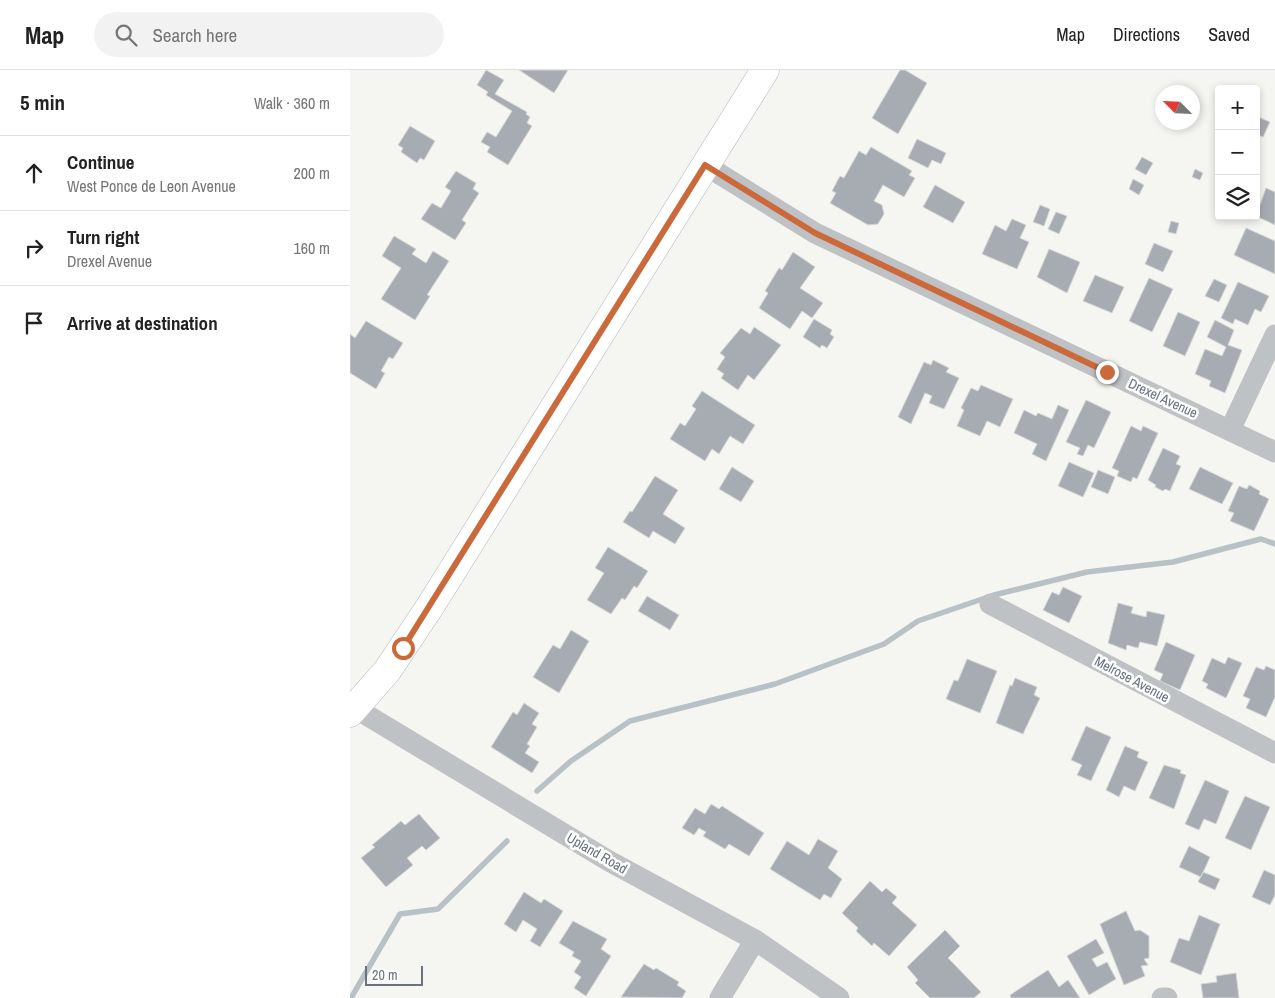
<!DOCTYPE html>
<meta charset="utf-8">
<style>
:root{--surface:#fff;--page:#f2f2f2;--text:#222;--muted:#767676;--line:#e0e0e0}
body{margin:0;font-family:"Archivo Narrow",sans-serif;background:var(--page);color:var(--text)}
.controls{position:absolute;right:15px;top:15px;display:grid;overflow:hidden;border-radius:5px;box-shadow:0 2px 8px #0003}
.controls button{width:45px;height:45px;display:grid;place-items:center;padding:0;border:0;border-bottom:1px solid var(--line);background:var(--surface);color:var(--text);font:25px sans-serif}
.compass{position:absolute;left:805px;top:15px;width:45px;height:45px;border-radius:50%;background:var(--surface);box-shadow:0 2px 8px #0003;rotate:294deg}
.scale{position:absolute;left:15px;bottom:12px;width:58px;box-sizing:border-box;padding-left:5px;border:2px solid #68737f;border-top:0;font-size:14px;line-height:18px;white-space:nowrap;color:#68737f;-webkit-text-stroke:4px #fff;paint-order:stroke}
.stop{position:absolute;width:15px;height:15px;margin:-11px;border:4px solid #cc693b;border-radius:50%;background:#fff}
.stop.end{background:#cc693b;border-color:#fff;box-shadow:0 1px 5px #0008}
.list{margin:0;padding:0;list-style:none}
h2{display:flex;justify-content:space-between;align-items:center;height:65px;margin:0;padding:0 20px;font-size:21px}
h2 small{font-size:16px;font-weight:400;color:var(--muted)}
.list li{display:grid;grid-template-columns:32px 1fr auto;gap:15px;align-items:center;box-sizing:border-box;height:75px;padding:0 20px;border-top:1px solid var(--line)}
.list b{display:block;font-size:19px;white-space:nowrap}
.list p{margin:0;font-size:16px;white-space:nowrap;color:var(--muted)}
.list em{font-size:16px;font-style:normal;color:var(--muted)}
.icon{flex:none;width:28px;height:28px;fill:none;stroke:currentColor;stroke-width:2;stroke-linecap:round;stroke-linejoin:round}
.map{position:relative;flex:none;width:925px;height:928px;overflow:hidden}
header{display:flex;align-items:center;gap:30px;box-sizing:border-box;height:70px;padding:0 25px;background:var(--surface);border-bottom:1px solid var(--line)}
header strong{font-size:24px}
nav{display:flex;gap:28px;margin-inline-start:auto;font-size:18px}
.search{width:350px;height:45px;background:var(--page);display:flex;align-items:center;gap:12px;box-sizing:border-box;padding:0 18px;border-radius:28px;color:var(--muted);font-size:19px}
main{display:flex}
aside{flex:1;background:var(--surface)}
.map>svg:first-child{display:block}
</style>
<header>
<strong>Map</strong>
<div class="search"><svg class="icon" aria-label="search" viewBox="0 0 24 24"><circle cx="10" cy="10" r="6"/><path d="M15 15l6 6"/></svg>Search here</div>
<nav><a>Map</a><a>Directions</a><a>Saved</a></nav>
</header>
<main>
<aside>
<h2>5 min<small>Walk · 360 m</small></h2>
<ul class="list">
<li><svg class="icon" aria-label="ahead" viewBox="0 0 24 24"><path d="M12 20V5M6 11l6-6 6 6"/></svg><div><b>Continue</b><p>West Ponce de Leon Avenue</p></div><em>200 m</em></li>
<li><svg class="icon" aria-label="right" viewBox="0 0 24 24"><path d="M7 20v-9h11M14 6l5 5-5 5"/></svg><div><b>Turn right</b><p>Drexel Avenue</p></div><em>160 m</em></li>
<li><svg class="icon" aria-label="arrive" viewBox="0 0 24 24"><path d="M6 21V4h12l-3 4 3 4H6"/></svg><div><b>Arrive at destination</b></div></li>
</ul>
</aside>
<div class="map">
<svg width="925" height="928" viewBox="0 0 925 928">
<rect width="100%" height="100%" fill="#f5f5f2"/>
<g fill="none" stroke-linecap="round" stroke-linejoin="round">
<path stroke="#b8c1c5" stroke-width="5.5" d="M 187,721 L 221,691 L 280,651 L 425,614 L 534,574 L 568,551 L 644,525 L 737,502 L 823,492 L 911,469 L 925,474
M 1,928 L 50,844 L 88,839 L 157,771"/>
</g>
<path fill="#a6acb1" stroke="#d6d6d5" d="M 136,0 L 154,10 L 145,24 L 177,42 L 176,44 L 180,47 L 177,53 L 182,56 L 158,95 L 137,82 L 140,77 L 131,72 L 137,62 L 146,67 L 162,41 L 136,25 L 138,22 L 127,15 Z
M 169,0 L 218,0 L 204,23 Z
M 550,0 L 555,0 L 577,13 L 548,64 L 522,48 Z
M 906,46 L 920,52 L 913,67 L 906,64 Z
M 60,56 L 85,71 L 74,90 L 70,88 L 67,93 L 51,82 L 53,78 L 48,75 Z
M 567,69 L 596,83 L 591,94 L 582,90 L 578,98 L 558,88 Z
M 521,77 L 562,101 L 559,105 L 565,108 L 554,127 L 533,115 L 524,131 L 532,135 L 534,144 L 528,154 L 518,155 L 480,133 L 486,123 L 482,121 L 490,106 L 494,108 L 509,81 L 516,85 Z
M 792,87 L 803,93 L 796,105 L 785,99 Z
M 845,99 L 853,103 L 850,110 L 842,107 Z
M 106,101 L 126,113 L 123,119 L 129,123 L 112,150 L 116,153 L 105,170 L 71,149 L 82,133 L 91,138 L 101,121 L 95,117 Z
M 783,109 L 794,115 L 789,125 L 779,119 Z
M 585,115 L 615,132 L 603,153 L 573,137 Z
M 916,118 L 925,122 L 925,155 L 906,146 Z
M 690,135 L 700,139 L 694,156 L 683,152 Z
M 706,142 L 717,146 L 709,164 L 698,159 Z
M 662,149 L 676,155 L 670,168 L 679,172 L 667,199 L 632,184 L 645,155 L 656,161 Z
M 821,151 L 829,153 L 826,164 L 818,162 Z
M 896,158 L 925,171 L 925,204 L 884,185 Z
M 44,166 L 66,179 L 62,184 L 76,193 L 83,181 L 99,191 L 77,225 L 80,226 L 65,250 L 31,229 L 51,198 L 32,186 Z
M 804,173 L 823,181 L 813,202 L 795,194 Z
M 699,179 L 730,192 L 717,223 L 687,207 Z
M 443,182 L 465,197 L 450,218 L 473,233 L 462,248 L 452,241 L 440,259 L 409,238 L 418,223 L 415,221 L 429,198 L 432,200 Z
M 745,205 L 774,217 L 762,243 L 733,231 Z
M 799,208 L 823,219 L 802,262 L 779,251 Z
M 864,209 L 877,215 L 869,232 L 855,226 Z
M 888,212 L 919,226 L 911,242 L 905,239 L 898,255 L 885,249 L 883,254 L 871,248 Z
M 828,242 L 850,252 L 835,286 L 813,276 Z
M 464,249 L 482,260 L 480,264 L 484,267 L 477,278 L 472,275 L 470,278 L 453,267 Z
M 865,250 L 884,260 L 878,275 L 892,280 L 875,323 L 859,316 L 861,311 L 845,304 L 855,279 L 872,286 L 876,277 L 857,267 Z
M 16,251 L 53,273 L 43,289 L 39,287 L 31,301 L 35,303 L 26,319 L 0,303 L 0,264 L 5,268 Z
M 404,257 L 431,275 L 404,310 L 398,305 L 388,320 L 371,308 L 374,304 L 367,299 L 375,287 L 370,283 L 391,258 L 400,264 Z
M 583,290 L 599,298 L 596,302 L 609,308 L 594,339 L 579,333 L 582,326 L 575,323 L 561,354 L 548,347 L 574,292 L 581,295 Z
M 631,315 L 663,329 L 650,357 L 637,351 L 630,366 L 607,356 L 614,340 L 611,338 L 621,318 L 628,321 Z
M 352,321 L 405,355 L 393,374 L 380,366 L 369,384 L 362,379 L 355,391 L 320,369 L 330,353 L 335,356 L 346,339 L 342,336 Z
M 736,330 L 761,342 L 744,378 L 738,375 L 733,386 L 727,384 L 730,378 L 716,372 Z
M 708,335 L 719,340 L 696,391 L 682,384 L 687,374 L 664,363 L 674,340 L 686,346 L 688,343 L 702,349 Z
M 781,356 L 791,361 L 793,356 L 808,363 L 787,409 L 783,407 L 781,412 L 767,406 L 769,401 L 762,398 Z
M 813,378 L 830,386 L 826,394 L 831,396 L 820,421 L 815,419 L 813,421 L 805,417 L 806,415 L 798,410 Z
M 719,392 L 744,403 L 733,427 L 708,416 Z
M 382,397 L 404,411 L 391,432 L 369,419 Z
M 850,397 L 883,413 L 872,434 L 839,419 Z
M 748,400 L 765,407 L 758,424 L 741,417 Z
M 305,406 L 328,420 L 313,444 L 335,458 L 325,474 L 303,461 L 299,468 L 273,452 L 280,441 L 282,442 Z
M 899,415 L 910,421 L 909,424 L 919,429 L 904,461 L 880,451 L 884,443 L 878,441 L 889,416 L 897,419 Z
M 258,477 L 298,501 L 287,518 L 284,516 L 275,530 L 272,528 L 261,544 L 237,530 L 254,503 L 245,498 Z
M 713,517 L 732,526 L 719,553 L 693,540 L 702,522 L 709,525 Z
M 297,526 L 329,545 L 320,560 L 288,541 Z
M 768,533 L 783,537 L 781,543 L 796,547 L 797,541 L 815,545 L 807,576 L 790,572 L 788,578 L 777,575 L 776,580 L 758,573 Z
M 221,560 L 239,571 L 209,623 L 183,607 L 203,575 L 210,579 Z
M 816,572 L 845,585 L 830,620 L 810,611 L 813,604 L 804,600 Z
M 878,587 L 892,593 L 876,628 L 856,618 L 858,614 L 852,611 L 862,588 L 875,594 Z
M 617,589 L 647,601 L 630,643 L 596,629 L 604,610 L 608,611 Z
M 916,596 L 925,600 L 925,627 L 916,647 L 896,638 L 900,629 L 893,626 L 906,597 L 914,600 Z
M 665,608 L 687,617 L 684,625 L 690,628 L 673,664 L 646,653 L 660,615 L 662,616 Z
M 174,633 L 189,643 L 182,654 L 187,657 L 177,674 L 180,676 L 175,683 L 189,692 L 182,703 L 141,677 L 163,642 L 167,645 Z
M 736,656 L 761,667 L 741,711 L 727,705 L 732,695 L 721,690 Z
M 775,676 L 789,682 L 787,687 L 798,692 L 785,721 L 774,716 L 769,727 L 756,720 Z
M 814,695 L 831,700 L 830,703 L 836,705 L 824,739 L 799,728 Z
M 855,710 L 879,721 L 866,754 L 854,749 L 849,760 L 835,754 Z
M 895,726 L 920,737 L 901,780 L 875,768 Z
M 361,734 L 369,739 L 372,736 L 414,763 L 399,786 L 379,774 L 375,779 L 353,766 L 356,762 L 349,758 L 344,765 L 332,758 L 345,738 L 355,744 Z
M 69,744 L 90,768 L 76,780 L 72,776 L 57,788 L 63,795 L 36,817 L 11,788 L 25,777 L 22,775 L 51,751 L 55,755 Z
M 468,769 L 488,781 L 478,798 L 492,809 L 481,828 L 474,824 L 470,830 L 420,799 L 437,771 L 459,785 Z
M 839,776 L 860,787 L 851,807 L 829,797 Z
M 914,800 L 925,805 L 925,825 L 920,835 L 902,827 Z
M 853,802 L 870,809 L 865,820 L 848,812 Z
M 520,811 L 532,822 L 536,818 L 547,827 L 542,833 L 567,855 L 539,886 L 524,873 L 522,876 L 506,861 L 508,858 L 492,843 Z
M 174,822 L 191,833 L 194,829 L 213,841 L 190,877 L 180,871 L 187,859 L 173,850 L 166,862 L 154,854 Z
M 776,841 L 785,861 L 790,860 L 799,866 L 799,888 L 794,889 L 798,895 L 791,896 L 795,906 L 774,915 L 750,854 Z
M 849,845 L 870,854 L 851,905 L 820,892 L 829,868 L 839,871 Z
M 223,851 L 257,869 L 251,879 L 261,886 L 236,926 L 224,918 L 231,907 L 224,902 L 231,891 L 222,886 L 224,882 L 209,873 Z
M 595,860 L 610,876 L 598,888 L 631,922 L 624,928 L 580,928 L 565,913 L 568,910 L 557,897 Z
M 746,869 L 754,883 L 742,889 L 747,897 L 757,892 L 766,909 L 739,925 L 717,886 Z
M 294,894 L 304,900 L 306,898 L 329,912 L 327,915 L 336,921 L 332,928 L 271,927 Z
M 698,900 L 709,917 L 718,910 L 730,928 L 661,928 L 660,925 Z
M 886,903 L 889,928 L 853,928 L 851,914 L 867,912 L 866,906 Z"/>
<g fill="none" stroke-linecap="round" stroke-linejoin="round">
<defs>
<path id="secondary" d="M 0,643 L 37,601 L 81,535 L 415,0"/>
</defs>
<use href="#secondary" stroke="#b2b6ba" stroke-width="29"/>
<path stroke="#bfc2c5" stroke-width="21" d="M 355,95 L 465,163 L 925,382
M 880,360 L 925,265
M 640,534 L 925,683
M 5,638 L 259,791 L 405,870 L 489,928
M 370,928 L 405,870
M 812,928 L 817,928"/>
<use href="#secondary" stroke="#fff" stroke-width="28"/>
</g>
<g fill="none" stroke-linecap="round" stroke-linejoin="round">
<path stroke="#cc693b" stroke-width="6" d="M 53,578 L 355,95 L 465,163 L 757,302"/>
</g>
<g text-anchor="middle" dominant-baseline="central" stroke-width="5" stroke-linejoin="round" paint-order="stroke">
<g font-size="14" fill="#68737f" stroke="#fff">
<text transform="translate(813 328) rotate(25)">Drexel Avenue</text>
<text transform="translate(782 609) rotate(28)">Melrose Avenue</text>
<text transform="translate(247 783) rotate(30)">Upland Road</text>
</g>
</g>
</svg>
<div class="controls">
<button>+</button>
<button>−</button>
<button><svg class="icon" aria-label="layers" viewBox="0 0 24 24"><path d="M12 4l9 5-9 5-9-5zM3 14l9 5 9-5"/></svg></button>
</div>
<svg class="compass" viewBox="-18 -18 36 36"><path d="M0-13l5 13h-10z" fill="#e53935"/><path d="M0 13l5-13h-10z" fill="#767676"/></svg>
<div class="scale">20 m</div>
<div class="stop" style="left:53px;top:578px"></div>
<div class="stop end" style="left:757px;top:302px"></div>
</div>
</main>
